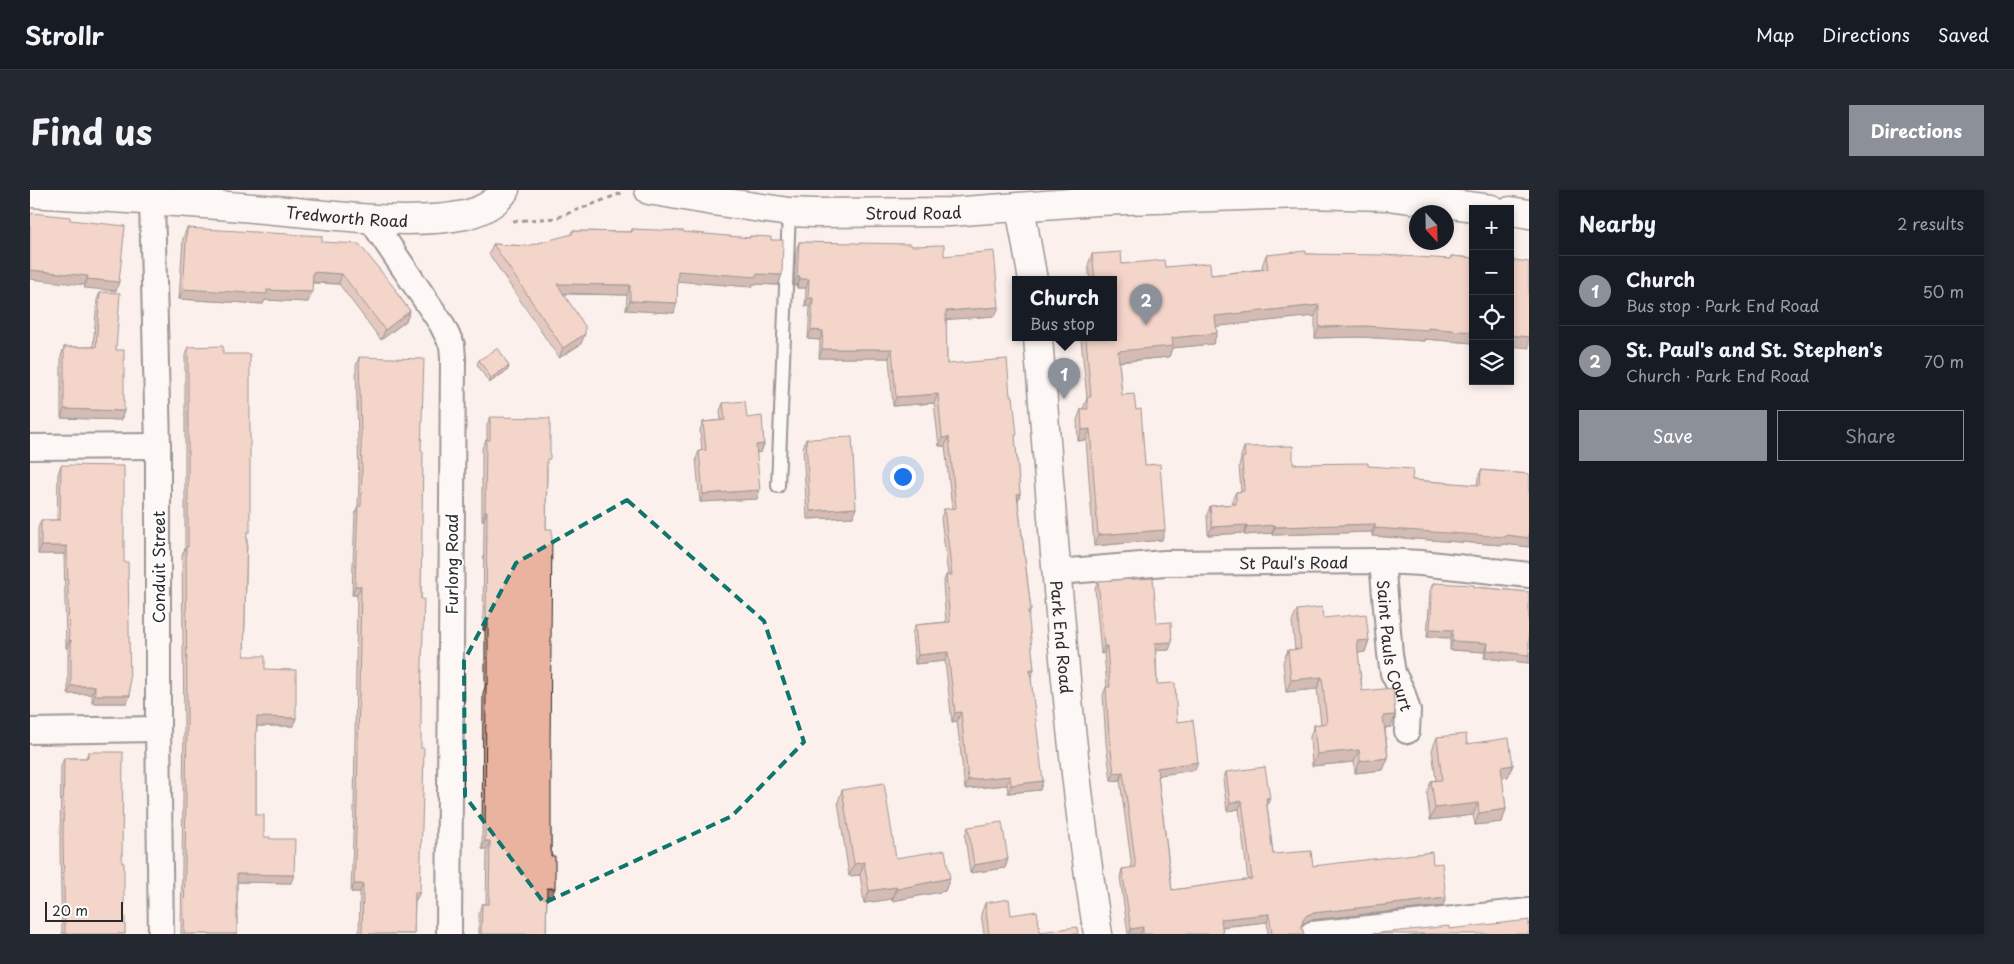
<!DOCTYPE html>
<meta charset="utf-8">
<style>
:root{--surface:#171b24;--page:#242831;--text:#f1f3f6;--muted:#9ea1a6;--line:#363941;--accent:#8c9099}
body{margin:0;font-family:"Playpen Sans",sans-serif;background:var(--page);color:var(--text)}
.controls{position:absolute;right:15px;top:15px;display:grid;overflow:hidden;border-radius:0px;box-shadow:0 2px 8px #0003}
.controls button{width:45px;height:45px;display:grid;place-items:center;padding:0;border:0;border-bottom:1px solid var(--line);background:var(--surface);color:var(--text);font:25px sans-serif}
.compass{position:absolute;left:1379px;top:15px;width:45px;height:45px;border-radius:50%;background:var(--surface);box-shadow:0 2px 8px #0003;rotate:158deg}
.scale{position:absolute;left:15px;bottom:12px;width:78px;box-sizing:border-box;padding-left:5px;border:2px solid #2b2b2b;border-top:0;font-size:14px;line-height:18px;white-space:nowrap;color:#2b2b2b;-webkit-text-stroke:4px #fff;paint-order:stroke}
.you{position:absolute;left:872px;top:286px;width:18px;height:18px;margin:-12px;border:4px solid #fff;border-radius:50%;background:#1a73e8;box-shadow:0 0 0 8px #1a73e833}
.badge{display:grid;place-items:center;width:32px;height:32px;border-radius:50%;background:var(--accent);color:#fff;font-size:16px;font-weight:700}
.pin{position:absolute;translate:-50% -41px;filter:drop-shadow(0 1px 2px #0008)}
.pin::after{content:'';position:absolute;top:26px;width:18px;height:15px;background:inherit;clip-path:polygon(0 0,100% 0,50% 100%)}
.popup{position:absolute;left:982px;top:86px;width:105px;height:65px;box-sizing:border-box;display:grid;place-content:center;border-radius:0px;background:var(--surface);filter:drop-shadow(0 1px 4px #0005);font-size:16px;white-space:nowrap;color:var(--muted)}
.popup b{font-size:19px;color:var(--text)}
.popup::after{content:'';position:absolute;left:50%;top:100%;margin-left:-10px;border:10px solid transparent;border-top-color:var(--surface)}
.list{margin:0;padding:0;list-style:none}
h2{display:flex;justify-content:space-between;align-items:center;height:65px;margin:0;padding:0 20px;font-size:21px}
h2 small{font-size:16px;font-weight:400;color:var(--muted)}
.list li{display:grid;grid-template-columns:32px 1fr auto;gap:15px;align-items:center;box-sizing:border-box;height:70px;padding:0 20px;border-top:1px solid var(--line)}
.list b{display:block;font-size:19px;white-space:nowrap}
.list p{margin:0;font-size:16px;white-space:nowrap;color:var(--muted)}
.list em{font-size:16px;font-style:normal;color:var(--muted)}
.actions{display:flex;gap:10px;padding:15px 20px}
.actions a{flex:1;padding:11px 0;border:1px solid var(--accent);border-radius:0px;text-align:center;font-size:18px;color:var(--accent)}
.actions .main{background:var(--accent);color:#fff}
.icon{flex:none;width:28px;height:28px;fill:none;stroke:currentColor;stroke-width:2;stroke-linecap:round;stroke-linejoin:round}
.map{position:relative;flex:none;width:1499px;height:744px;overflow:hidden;border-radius:0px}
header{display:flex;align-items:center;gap:30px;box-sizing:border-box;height:70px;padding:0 25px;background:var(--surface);border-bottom:1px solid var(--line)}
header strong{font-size:24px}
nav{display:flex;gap:28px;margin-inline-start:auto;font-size:18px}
.intro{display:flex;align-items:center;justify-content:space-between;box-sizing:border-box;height:120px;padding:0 30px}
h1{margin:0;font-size:35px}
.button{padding:12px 22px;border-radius:0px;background:var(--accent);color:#fff;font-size:18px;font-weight:700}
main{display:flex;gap:30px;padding:0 30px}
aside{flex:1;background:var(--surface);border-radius:0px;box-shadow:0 2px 8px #0003}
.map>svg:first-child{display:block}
</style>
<header>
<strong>Strollr</strong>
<nav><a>Map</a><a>Directions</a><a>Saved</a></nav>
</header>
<div class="intro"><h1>Find us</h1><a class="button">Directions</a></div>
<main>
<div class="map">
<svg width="1499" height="744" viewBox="0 0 1499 744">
<rect width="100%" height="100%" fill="#fbf0ec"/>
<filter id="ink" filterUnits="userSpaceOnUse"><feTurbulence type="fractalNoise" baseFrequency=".02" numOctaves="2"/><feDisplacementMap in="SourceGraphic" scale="10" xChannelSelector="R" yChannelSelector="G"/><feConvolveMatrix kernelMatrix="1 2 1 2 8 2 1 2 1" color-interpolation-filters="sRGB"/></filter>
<g filter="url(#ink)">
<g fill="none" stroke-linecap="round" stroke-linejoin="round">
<defs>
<path id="lane" d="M 748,296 L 759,22"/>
<g id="street">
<path d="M 122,11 L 128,256 L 128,539 L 131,744"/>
<path d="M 340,28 L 411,133 L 422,155 L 423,168 L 419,744"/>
<path d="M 0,257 L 128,256"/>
<path id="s1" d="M 1352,371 L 1360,464 L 1363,483 L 1372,501 L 1378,521 L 1377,541"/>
<path id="s2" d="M 1028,382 L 1135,373 L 1352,371 L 1391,373 L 1499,385"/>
<path d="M 0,541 L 128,539"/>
<path d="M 1282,744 L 1499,721"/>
</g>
<g id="secondary">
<path id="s3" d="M 619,0 L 683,11 L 759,22 L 785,23 L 920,22 L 1067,11 L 1273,4 L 1359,6 L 1461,19"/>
<path id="s4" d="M 0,3 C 78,8 156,12 234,19 C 295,24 375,37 435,25 C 451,21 466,14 475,0"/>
<path d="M 990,17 L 1003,90"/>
<path d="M 1480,21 L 1499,24"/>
<path id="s5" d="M 1008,148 C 1024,347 1036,547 1068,744"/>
</g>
</defs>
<use href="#lane" stroke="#2b2b2b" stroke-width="16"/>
<use href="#street" stroke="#2b2b2b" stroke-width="28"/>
<use href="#secondary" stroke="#2b2b2b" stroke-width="31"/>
<path stroke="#2b2b2b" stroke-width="3" stroke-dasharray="5 4" stroke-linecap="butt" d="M 483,31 L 526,28 L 592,3"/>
<use href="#lane" stroke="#fff" stroke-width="12"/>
<use href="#street" stroke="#fff" stroke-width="24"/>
<use href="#secondary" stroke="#fff" stroke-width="28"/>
</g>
<path fill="#c99a89" stroke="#2b2b2b" d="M 157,38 L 292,52 L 366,102 L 380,121 L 376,131 L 351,150 L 309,94 L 282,93 L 278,112 L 235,110 L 233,114 L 149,109 L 153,48 Z
M 602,39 L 719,48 L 720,46 L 741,50 L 748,95 L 723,94 L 722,97 L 648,91 L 644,123 L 596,120 L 597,105 L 533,104 L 551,154 L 529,168 L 459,64 L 463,54 L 497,56 L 541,45 L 542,41 L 601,42 Z
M 769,52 L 881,56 L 914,66 L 965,126 L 916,129 L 917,174 L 980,206 L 985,249 L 990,304 L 988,312 L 1001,420 L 998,427 L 1004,480 L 1001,487 L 1010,600 L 978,603 L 977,595 L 935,599 L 927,531 L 922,532 L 915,471 L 885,474 L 882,444 L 885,435 L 916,432 L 913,394 L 916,385 L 918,385 L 911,328 L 914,319 L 922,319 L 915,256 L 909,256 L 904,213 L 863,216 L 859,168 L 789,168 L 790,150 L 778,149 L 780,117 L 775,116 L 776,98 L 767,98 L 767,96 L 764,95 L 766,61 Z
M 1062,64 L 1092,74 L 1135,77 L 1181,85 L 1233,79 L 1232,76 L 1236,65 L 1276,64 L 1420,69 L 1421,66 L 1443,68 L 1443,153 L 1394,149 L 1394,151 L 1331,147 L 1285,148 L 1285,126 L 1186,136 L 1187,143 L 1183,154 L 1142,158 L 1139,167 L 1089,172 L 1092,205 L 1106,220 L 1115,275 L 1132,350 L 1064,356 L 1056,250 L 1048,251 L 1047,230 L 1051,219 L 1053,219 L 1057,208 L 1051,150 L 1045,150 L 1045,148 L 1083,148 L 1083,90 L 1060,90 L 1058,75 Z
M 70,102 L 86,160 L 94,221 L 91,230 L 31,228 L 31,166 L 34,157 L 63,157 L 67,110 Z
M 158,157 L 193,164 L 217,350 L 214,466 L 235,479 L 266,528 L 263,536 L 227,536 L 226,548 L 226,625 L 234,647 L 240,649 L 261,693 L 207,692 L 207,744 L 151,744 L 154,537 L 152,366 L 155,358 L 155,165 Z
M 329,167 L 391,261 L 391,508 L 386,710 L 385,710 L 384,744 L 329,744 L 330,702 L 321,702 L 324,621 L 327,405 L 322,405 L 323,373 L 325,324 L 328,316 L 329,291 L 326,176 Z
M 449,170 L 478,180 L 459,193 L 447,174 Z
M 693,213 L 717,228 L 734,254 L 731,262 L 726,263 L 727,309 L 670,312 L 666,269 L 669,261 L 672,261 L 670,240 L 673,232 L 691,230 L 690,221 Z
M 460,227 L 517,277 L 516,339 L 521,666 L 522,706 L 517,706 L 516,744 L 449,744 L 449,723 L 452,714 L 456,714 L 457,659 L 452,659 L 453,503 L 455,497 L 455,440 L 453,440 L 454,330 L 452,330 L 452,258 L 456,250 L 457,250 L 457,235 Z
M 776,249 L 826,318 L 823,327 L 777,329 L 773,258 Z
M 1214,257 L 1263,274 L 1338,276 L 1382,290 L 1447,295 L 1448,288 L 1451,280 L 1499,284 L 1499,357 L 1474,354 L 1473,355 L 1342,346 L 1342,342 L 1242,345 L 1242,343 L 1214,345 L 1214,343 L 1178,345 L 1177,325 L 1180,316 L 1203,314 L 1202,310 L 1206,302 L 1211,301 L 1209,276 L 1211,269 L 1211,266 Z
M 31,275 L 94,372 L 100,505 L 97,513 L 62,513 L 62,504 L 38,504 L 38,458 L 36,458 L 34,364 L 8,364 L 8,338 L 11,330 L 27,330 L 28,284 Z
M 1068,391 L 1127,433 L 1139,460 L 1126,460 L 1127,494 L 1168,572 L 1165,580 L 1128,585 L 1142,700 L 1218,690 L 1209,619 L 1197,621 L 1193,590 L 1196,582 L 1237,615 L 1243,664 L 1283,676 L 1403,674 L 1413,716 L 1280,730 L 1274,733 L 1271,736 L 1274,744 L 1238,744 L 1237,732 L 1192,737 L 1193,744 L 1098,744 L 1090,687 L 1092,679 L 1102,678 L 1090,590 L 1081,591 L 1076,553 L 1073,505 L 1076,497 L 1077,497 L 1074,463 L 1071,464 L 1065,399 Z
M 1403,393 L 1499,402 L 1499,473 L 1454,468 L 1455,462 L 1420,460 L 1420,448 L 1397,447 L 1400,401 Z
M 1267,420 L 1293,428 L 1339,450 L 1335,462 L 1328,463 L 1332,501 L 1361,537 L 1355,538 L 1358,568 L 1353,580 L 1325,583 L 1324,572 L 1282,576 L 1280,547 L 1284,535 L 1291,534 L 1287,499 L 1256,502 L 1253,472 L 1258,460 L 1265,460 L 1262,432 Z
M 1407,547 L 1437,554 L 1478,587 L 1472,588 L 1476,619 L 1472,632 L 1445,635 L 1443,625 L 1400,630 L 1397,603 L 1401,591 L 1406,590 L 1402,560 Z
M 58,562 L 92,673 L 94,727 L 95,744 L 32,744 L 30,657 L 31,576 L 34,568 L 56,568 Z
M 812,600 L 866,668 L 920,688 L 915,701 L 862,711 L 862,709 L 834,713 L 830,685 L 819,686 L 808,612 Z
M 938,637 L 978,669 L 975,678 L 940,683 L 935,646 Z
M 955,713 L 981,725 L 1010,742 L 1048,744 L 954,744 L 951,724 Z"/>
<path fill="#a47d6f" stroke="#2b2b2b" d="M 0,80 L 58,86 L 55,95 L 0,89 Z
M 648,81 L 752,85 L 748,95 L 723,94 L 722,97 L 645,91 Z
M 283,82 L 312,84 L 309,94 L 279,92 Z
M 767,87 L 770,87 L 767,96 L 764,95 Z
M 57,89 L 89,92 L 86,101 L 54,98 Z
M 770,89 L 779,89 L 776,98 L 767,98 Z
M 527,94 L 600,95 L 597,105 L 523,103 Z
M 153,99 L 237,100 L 282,102 L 278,112 L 235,110 L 233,114 L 149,109 Z
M 778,108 L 783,108 L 780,117 L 775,116 Z
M 600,111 L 647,113 L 644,123 L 596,120 Z
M 1289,115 L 1285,126 L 1181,137 L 1185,126 Z
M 969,117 L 965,126 L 912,130 L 916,121 Z
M 380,121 L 376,131 L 351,150 L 355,140 Z
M 1335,136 L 1398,138 L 1443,142 L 1443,153 L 1394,149 L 1394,151 L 1331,147 L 1285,148 L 1289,137 Z
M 781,140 L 793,141 L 790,150 L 778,149 Z
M 1187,143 L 1183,154 L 1142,158 L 1139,167 L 1084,172 L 1088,161 L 1142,148 Z
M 555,144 L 551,154 L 529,168 L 533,158 Z
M 1480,145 L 1499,147 L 1499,158 L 1480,156 Z
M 1046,148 L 1052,148 L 1051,150 L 1045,150 Z
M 792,159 L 862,159 L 859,168 L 789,168 Z
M 479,176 L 478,180 L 459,193 L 461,188 Z
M 908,204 L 904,213 L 863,216 L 866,207 Z
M 34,219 L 94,221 L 91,230 L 31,228 Z
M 1060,239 L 1056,250 L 1048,251 L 1052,240 Z
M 919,247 L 915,256 L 909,256 L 912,248 Z
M 734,254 L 731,262 L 723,263 L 726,255 Z
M 730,300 L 727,309 L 670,312 L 673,304 Z
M 987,304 L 990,304 L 987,313 Z
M 826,318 L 823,327 L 777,329 L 780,321 Z
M 455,321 L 457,321 L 454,330 L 452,330 Z
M 1345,334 L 1342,342 L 1242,345 L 1245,337 Z
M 1217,335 L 1214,343 L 1178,345 L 1182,337 Z
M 1245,335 L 1242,343 L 1214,345 L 1217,337 Z
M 1345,338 L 1477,345 L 1499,348 L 1499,357 L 1474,354 L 1473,355 L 1342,346 Z
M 1135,340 L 1132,350 L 1064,356 L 1068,345 Z
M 11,356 L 37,356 L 34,364 L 8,364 Z
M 325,396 L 331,396 L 327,405 L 322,405 Z
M 456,432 L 458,432 L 455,440 L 453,440 Z
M 1400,439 L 1423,440 L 1420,448 L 1397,447 Z
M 39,450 L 41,450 L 38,458 L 36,458 Z
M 1339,450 L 1335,462 L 1323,464 L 1327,451 Z
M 1422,451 L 1458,453 L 1455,462 L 1420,460 Z
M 1142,452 L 1139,460 L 1122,461 L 1125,453 Z
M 1074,456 L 1077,456 L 1074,463 L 1071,464 Z
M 1457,460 L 1499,465 L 1499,473 L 1454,468 Z
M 918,462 L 915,471 L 885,474 L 888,465 Z
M 1000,480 L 1004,480 L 1000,488 Z
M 1292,487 L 1287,499 L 1256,502 L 1261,490 Z
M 41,496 L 65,496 L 62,504 L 38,504 Z
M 65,505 L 100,505 L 97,513 L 62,513 Z
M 931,522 L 927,531 L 922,532 L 925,523 Z
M 1365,525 L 1361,537 L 1349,538 L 1353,526 Z
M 227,527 L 266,528 L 263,536 L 224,536 Z
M 1329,560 L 1324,572 L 1282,576 L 1287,564 Z
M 1358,568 L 1353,580 L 1325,583 L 1330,571 Z
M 1168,572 L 1165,580 L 1124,586 L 1127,578 Z
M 1483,575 L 1478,587 L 1467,589 L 1471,577 Z
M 1093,582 L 1090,590 L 1081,591 L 1084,583 Z
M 980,586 L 977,595 L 935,599 L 938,590 Z
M 1013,591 L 1010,600 L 978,603 L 981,595 Z
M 1236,608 L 1240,608 L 1237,616 Z
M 1212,611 L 1209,619 L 1197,621 L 1200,613 Z
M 1448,613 L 1443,625 L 1400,630 L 1405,618 Z
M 1476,619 L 1472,632 L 1445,635 L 1449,623 Z
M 455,651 L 460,651 L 457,659 L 452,659 Z
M 978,669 L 975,678 L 940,683 L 944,675 Z
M 834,672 L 830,685 L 819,686 L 824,674 Z
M 207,684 L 264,685 L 261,693 L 204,692 Z
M 920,688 L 915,701 L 862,711 L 867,699 Z
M 324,694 L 333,694 L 330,702 L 321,702 Z
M 866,697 L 862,709 L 834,713 L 839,701 Z
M 517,698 L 525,698 L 522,706 L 514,706 Z
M 385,702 L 390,702 L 386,710 L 382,710 Z
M 1416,708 L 1413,716 L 1280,730 L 1274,733 L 1270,738 L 1273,730 L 1277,725 L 1283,723 Z
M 1239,724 L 1237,732 L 1188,737 L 1191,729 Z
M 1113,737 L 1110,744 L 1099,744 L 1101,739 Z"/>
<path fill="#eab39f" stroke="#2b2b2b" d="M 2,23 L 40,27 L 40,30 L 95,36 L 89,92 L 57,89 L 58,86 L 0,80 L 0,25 L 1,25 Z
M 157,38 L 292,46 L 292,52 L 329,54 L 366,100 L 365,101 L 380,121 L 355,140 L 312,84 L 283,82 L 282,102 L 237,100 L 237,104 L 153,99 Z
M 602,39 L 654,41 L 654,42 L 720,48 L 720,46 L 741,47 L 741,50 L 753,50 L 752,85 L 726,84 L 726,87 L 648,81 L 647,113 L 600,111 L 600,95 L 527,94 L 555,136 L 555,144 L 533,158 L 463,54 L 497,56 L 542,44 L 542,41 L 602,42 Z
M 769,52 L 881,54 L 881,56 L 914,55 L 914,66 L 964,61 L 969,117 L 916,121 L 917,174 L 977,169 L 980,206 L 983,206 L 987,245 L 985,245 L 990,304 L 987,304 L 1001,420 L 998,420 L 1004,480 L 1000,480 L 1013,591 L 981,595 L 980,586 L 938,590 L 931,522 L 925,523 L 918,462 L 888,465 L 885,435 L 920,432 L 916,385 L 922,385 L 914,319 L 926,318 L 919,247 L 912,248 L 908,204 L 866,207 L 862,159 L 792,159 L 793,141 L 781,140 L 783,108 L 778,108 L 779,89 L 770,89 L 770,87 L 767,87 Z
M 1276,61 L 1276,64 L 1353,65 L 1421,69 L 1421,66 L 1443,68 L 1443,142 L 1398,138 L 1398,140 L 1335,136 L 1289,137 L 1289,115 L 1185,126 L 1187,143 L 1142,148 L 1143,156 L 1088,161 L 1092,205 L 1104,204 L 1106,220 L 1111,219 L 1115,275 L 1130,274 L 1135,340 L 1068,345 L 1060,239 L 1052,240 L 1051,219 L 1058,219 L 1057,207 L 1061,207 L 1056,148 L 1083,148 L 1083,90 L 1065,90 L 1062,64 L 1091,62 L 1092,74 L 1134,70 L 1135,77 L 1180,73 L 1181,85 L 1238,79 L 1236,65 Z
M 1484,70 L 1499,72 L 1499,147 L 1480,145 L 1480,72 L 1484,72 Z
M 70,102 L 90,103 L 86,160 L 94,160 L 94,221 L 34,219 L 34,157 L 66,157 Z
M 193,156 L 193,164 L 220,164 L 220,342 L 217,342 L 214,466 L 235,466 L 235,479 L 266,480 L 266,528 L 227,527 L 226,548 L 226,625 L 234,625 L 234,647 L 240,647 L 240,649 L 265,649 L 264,685 L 207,684 L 207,744 L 154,744 L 157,529 L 156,357 L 158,357 L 158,157 Z
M 468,158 L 479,176 L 461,188 L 449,170 Z
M 329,167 L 394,169 L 391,261 L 393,261 L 391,409 L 394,409 L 391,508 L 391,558 L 394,558 L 393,603 L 390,702 L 385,702 L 384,744 L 332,744 L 333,694 L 324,694 L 327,613 L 331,396 L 325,396 L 326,365 L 328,316 L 331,316 L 332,282 Z
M 715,211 L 717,228 L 732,226 L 734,254 L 726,255 L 730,300 L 673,304 L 669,261 L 676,260 L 673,232 L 695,230 L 693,213 Z
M 460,227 L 520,228 L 520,269 L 517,269 L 516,339 L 522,339 L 520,558 L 521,558 L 521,666 L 525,666 L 525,698 L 517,698 L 516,744 L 451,744 L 452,714 L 459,714 L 460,651 L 455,651 L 456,494 L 458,494 L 458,432 L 456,432 L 457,321 L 455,321 L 456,250 L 460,250 Z
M 822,247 L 826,318 L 780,321 L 776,249 Z
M 1263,256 L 1263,274 L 1338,273 L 1338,276 L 1383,279 L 1382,290 L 1450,295 L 1451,280 L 1499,284 L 1499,348 L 1477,345 L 1476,347 L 1345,338 L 1345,334 L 1245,337 L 1245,335 L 1217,337 L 1217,335 L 1182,337 L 1180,316 L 1206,314 L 1206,302 L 1214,301 L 1212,268 L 1215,267 L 1214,257 Z
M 31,275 L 94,276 L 94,372 L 98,372 L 100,505 L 65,505 L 65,496 L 41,496 L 41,450 L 39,450 L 37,356 L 11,356 L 11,330 L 30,330 Z
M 1123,388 L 1127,433 L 1141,432 L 1142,452 L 1125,453 L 1127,494 L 1145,493 L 1147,532 L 1163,530 L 1168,572 L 1127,578 L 1142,700 L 1222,689 L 1212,611 L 1200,613 L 1196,582 L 1235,577 L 1240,608 L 1236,608 L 1243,664 L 1281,661 L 1283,676 L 1402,662 L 1403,674 L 1412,673 L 1416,708 L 1283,723 L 1277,725 L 1273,730 L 1271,737 L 1274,744 L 1242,744 L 1239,724 L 1191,729 L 1193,744 L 1113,744 L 1113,737 L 1101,739 L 1092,679 L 1106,677 L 1093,582 L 1084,583 L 1079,545 L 1076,497 L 1080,497 L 1077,456 L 1074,456 L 1068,391 Z
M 1403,393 L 1444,395 L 1444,397 L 1499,402 L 1499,465 L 1457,460 L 1458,453 L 1422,451 L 1423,440 L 1400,439 Z
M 1292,417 L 1293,428 L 1336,424 L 1339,450 L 1327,451 L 1332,501 L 1363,498 L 1365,525 L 1353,526 L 1358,568 L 1330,571 L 1329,560 L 1287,564 L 1284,535 L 1297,533 L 1292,487 L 1261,490 L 1258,460 L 1271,459 L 1267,420 Z
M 1436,544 L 1437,554 L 1479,548 L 1483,575 L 1471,577 L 1476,619 L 1449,623 L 1448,613 L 1405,618 L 1401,591 L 1412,590 L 1407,547 Z
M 58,562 L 93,562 L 92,673 L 94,673 L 94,727 L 95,727 L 95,744 L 35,744 L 33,649 L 34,568 L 58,568 Z
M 854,593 L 866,668 L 915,660 L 920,688 L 867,699 L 866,697 L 839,701 L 834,672 L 824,674 L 812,600 Z
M 972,632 L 978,669 L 944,675 L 938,637 Z
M 979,709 L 981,725 L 1007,721 L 1010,742 L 1047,737 L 1048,744 L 959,744 L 955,713 Z
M 1499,730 L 1499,744 L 1341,744 L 1419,736 L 1419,739 Z"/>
</g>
<path d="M0 0H1499V744H0ZM 597,310 L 734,431 L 774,552 L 702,626 L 514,713 L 435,606 L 434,471 L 486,373 Z" fill="#fbf0ec" fill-opacity=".55" fill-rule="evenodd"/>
<path fill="none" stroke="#0f766e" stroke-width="4" stroke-dasharray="10 6" stroke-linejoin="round" d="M 597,310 L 734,431 L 774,552 L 702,626 L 514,713 L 435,606 L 434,471 L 486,373 Z"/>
<g text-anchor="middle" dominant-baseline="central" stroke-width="4" stroke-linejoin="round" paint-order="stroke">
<g font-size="16" fill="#2b2b2b" stroke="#fff">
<text stroke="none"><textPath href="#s3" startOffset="266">Stroud Road</textPath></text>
<text stroke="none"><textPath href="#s4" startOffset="318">Tredworth Road</textPath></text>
<text stroke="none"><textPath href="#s2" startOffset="236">St Paul's Road</textPath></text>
<text transform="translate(421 374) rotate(-90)">Furlong Road</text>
<text transform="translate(128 377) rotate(-90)">Conduit Street</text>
<text stroke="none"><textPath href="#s5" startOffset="300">Park End Road</textPath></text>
<text stroke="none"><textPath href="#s1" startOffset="86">Saint Pauls Court</textPath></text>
</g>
</g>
</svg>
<div class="controls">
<button>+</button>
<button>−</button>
<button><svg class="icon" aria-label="locate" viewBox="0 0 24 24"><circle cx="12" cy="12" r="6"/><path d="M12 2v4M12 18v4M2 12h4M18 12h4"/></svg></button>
<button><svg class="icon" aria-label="layers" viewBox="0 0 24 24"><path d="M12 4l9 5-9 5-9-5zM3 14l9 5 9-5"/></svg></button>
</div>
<svg class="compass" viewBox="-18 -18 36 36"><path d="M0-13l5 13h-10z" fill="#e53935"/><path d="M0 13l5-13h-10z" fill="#9ea1a6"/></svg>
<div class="scale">20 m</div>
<div class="you"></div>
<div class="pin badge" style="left:1034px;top:209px">1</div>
<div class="popup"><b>Church</b>Bus stop</div>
<div class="pin badge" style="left:1116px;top:135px">2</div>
</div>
<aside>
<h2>Nearby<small>2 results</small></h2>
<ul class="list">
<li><span class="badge">1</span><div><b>Church</b><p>Bus stop · Park End Road</p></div><em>50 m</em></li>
<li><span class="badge">2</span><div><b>St. Paul's and St. Stephen's</b><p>Church · Park End Road</p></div><em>70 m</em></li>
</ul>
<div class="actions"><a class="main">Save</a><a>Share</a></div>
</aside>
</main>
